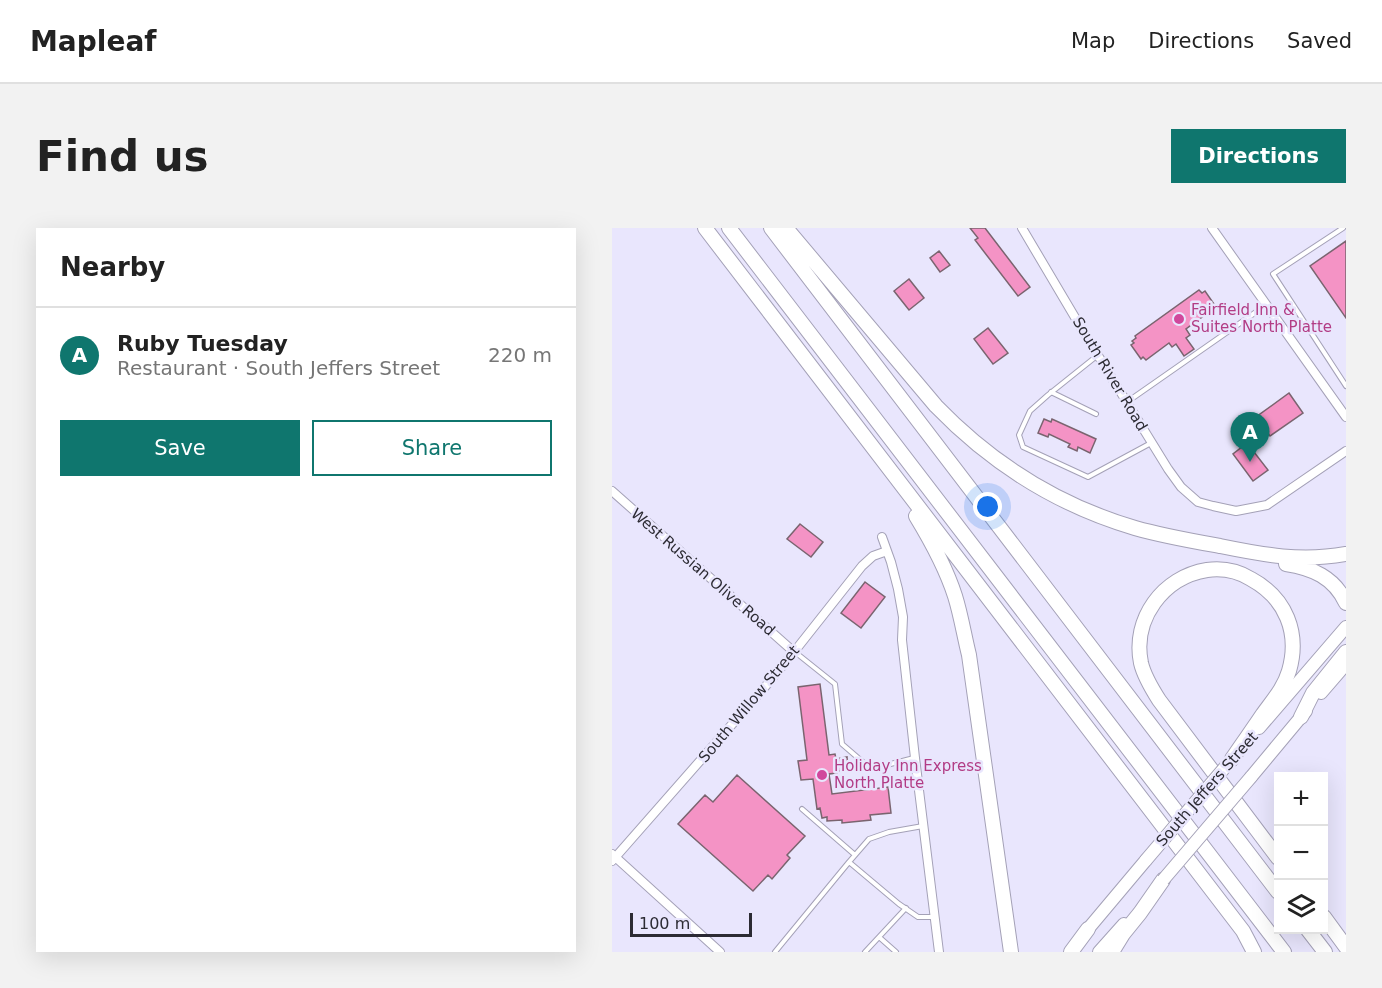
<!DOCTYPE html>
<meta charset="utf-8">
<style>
:root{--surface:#fff;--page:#f2f2f2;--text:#222;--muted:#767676;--line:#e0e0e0;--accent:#0f766e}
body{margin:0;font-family:"DejaVu Sans",sans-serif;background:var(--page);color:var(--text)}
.controls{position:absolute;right:18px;bottom:18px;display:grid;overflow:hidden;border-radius:0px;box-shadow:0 6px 24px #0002}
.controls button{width:54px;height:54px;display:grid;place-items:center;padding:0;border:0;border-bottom:2px solid var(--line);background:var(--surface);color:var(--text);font:30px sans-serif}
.scale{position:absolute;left:18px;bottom:15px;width:122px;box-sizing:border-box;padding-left:6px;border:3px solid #2c2b33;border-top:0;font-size:16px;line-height:21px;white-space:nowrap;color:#2c2b33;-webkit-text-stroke:4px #e9e6fd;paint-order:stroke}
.you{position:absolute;left:376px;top:279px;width:21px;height:21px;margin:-15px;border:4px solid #fff;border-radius:50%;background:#1a73e8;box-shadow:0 0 0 9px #1a73e833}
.badge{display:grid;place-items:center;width:39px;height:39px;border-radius:50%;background:var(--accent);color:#fff;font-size:20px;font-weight:700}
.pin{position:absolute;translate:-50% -50px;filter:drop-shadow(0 2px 3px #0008)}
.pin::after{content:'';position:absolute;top:32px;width:21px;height:18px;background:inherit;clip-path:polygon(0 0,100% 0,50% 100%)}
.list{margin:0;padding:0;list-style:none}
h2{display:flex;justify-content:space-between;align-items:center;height:78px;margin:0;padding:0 24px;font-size:26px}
h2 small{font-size:20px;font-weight:400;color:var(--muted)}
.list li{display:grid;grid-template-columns:39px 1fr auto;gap:18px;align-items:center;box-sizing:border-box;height:96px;padding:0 24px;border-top:2px solid var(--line)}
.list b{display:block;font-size:22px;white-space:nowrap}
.list p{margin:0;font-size:20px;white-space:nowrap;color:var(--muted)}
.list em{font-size:20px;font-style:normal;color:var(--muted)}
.actions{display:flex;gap:12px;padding:18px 24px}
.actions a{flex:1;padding:14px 0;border:2px solid var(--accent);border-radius:0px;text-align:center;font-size:21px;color:var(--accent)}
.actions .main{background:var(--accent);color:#fff}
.icon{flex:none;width:33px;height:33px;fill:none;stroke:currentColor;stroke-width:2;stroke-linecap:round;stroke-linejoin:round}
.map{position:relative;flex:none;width:734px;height:724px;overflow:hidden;border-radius:0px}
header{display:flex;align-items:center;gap:36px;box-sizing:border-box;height:84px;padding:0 30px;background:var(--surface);border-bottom:2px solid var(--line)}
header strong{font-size:28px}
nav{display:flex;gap:33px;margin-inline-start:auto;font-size:21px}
.intro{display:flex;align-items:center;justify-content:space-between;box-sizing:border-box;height:144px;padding:0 36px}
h1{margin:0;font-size:42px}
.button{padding:15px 27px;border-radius:0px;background:var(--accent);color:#fff;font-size:21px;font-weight:700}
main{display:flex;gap:36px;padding:0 36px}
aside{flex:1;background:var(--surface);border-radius:0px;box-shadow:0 6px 24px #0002}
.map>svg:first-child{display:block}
</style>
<header>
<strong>Mapleaf</strong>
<nav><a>Map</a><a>Directions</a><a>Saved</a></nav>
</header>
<div class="intro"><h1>Find us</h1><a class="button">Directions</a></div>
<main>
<aside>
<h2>Nearby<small></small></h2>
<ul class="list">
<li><span class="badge">A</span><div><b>Ruby Tuesday</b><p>Restaurant · South Jeffers Street</p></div><em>220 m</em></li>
</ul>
<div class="actions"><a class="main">Save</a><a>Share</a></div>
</aside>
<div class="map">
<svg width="734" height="724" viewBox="0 0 734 724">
<rect width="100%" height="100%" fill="#e9e6fd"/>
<path fill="#f493c5" stroke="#7a646f" stroke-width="1.5" d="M 358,0 L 373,0 L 418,59 L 406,68 L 363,12 L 366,10 Z
M 734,13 L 734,90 L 698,38 Z
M 327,23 L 338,37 L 328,44 L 318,30 Z
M 297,51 L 312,70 L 297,82 L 282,63 Z
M 587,62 L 590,65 L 593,63 L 602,76 L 599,78 L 601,81 L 574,101 L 578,107 L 574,110 L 582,121 L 572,128 L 564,116 L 560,119 L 557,115 L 534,132 L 531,129 L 529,131 L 519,117 L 522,115 L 520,113 L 524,110 L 523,108 Z
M 376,100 L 396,125 L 381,136 L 362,111 Z
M 677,165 L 691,185 L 658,208 L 644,189 Z
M 432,191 L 439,194 L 440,191 L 484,211 L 478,225 L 466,219 L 465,223 L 456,219 L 458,216 L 437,206 L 436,209 L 426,205 Z
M 635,215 L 656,242 L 641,253 L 621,226 Z
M 188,296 L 211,314 L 199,329 L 175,311 Z
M 253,354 L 273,369 L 249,400 L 229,385 Z
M 208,456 L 217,527 L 223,526 L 224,531 L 235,529 L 236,542 L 225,543 L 225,545 L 217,546 L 220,566 L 276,559 L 279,585 L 258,587 L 259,592 L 230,595 L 230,592 L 215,593 L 215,589 L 210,590 L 208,580 L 205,581 L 201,551 L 189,552 L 186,533 L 195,532 L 186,459 Z
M 125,547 L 193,608 L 175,627 L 178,630 L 160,651 L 156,647 L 141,663 L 66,596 L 93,567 L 101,574 Z"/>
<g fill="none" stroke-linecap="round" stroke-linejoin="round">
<defs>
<path id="service" d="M 731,0 L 661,46 L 734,158
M 486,127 L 436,167 L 418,183 L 407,207 L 411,219 L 476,249 L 539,215
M 439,164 L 484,186
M 515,174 L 654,77
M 183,424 L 223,456 L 230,516 L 259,541 L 302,530
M 190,581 L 243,627
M 237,634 L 287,676 L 306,689 L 323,689
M 267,709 L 284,724
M 163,724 L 237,634 L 257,611 L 277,604 L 311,598
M 253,724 L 294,680"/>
<path id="minor" d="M 410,0 L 474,108 L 556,241 L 569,259 L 586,274 L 601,278 L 624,283 L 655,277 L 734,223
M 600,0 L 734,189
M 0,263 L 182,424
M 270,309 L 279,334 L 286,361 L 291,389 L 290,412 L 303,530 L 327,724
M 0,626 L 108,724
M 0,633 L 152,460 L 182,424 L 250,338 L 261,328 L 275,323"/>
<path id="trunk" d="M 709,465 L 734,436
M 647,500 L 734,399
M 639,549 L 694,483
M 471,707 L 534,632
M 487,724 L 512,696"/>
<path id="motorway" d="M 93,0 L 631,703 L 642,724
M 117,0 L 672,724
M 159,0 L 666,664
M 174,0 L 324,178 C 381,237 445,277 523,300 C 551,308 580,313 608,318 C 652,327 689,334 734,326
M 304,288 C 318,311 335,343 343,368 C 349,387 352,407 357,427 L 399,724
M 674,336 C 700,340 722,349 734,375
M 689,489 L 701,465 L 734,424
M 620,531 C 630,516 641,501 651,486 C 661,472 672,460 677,443 C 688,405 674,370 639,351 C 626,343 610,340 595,342 C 551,349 520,391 529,435 C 532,448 540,461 547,472 L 666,630
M 712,689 L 734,719
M 696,702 L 713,724
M 459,724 L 476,701
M 500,724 L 511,706 L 528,685 L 551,652"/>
</defs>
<use href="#service" stroke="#a4a1b7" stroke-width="6"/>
<use href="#minor" stroke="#a4a1b7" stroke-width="10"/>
<use href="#trunk" stroke="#a4a1b7" stroke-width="14"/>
<use href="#motorway" stroke="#a4a1b7" stroke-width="16"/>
<use href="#service" stroke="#fff" stroke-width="4"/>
<use href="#minor" stroke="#fff" stroke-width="8"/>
<use href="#trunk" stroke="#fff" stroke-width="12"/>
<use href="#motorway" stroke="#fff" stroke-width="14"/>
<defs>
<path id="trunk-bridge" d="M 534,632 L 620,531
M 551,652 L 639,549"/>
</defs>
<use href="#trunk-bridge" stroke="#a4a1b7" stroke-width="14" stroke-linecap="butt"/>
<use href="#trunk-bridge" stroke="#fff" stroke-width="12"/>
</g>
<g fill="#d1479c" stroke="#e9e6fd" stroke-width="2">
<circle cx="567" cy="91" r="6"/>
<circle cx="210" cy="547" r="6"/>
</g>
<g text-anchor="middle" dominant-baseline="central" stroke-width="5" stroke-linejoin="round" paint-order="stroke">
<g font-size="15" fill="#b23c85" stroke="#e9e6fd" text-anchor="start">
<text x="579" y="82">Fairfield Inn &amp;<tspan x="579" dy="17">Suites North Platte</tspan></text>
<text x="222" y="538">Holiday Inn Express<tspan x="222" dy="17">North Platte</tspan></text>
</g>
<g font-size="15" fill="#2c2b33" stroke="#e9e6fd">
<text transform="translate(498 146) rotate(59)">South River Road</text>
<text transform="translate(91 344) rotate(41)">West Russian Olive Road</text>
<text transform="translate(137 476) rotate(-50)">South Willow Street</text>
<text transform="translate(595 561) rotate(-49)">South Jeffers Street</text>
</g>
</g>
</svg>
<div class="controls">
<button>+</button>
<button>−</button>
<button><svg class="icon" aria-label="layers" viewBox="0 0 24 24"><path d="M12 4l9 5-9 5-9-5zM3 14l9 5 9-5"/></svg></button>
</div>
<div class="scale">100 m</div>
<div class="you"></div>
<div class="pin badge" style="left:638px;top:234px">A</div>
</div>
</main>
